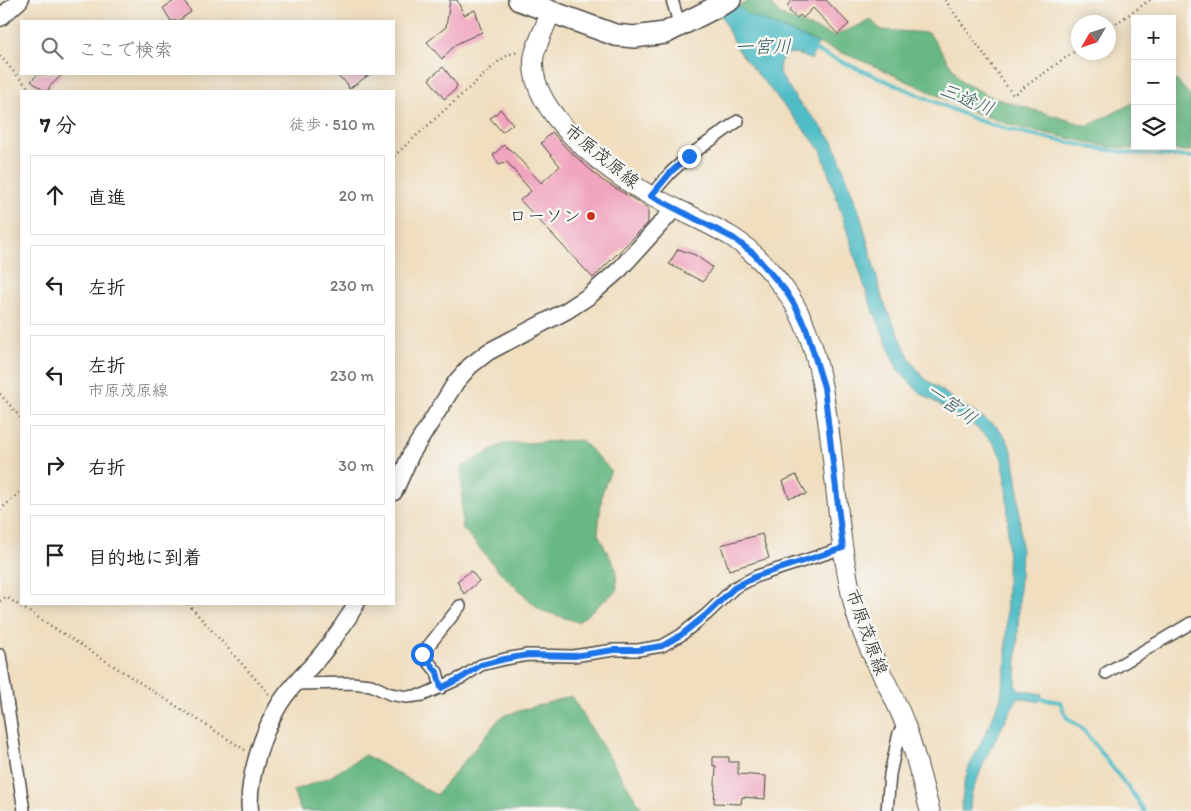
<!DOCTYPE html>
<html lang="ja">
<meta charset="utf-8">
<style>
:root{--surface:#fff;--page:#f6f6f6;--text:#222;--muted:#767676;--line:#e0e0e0}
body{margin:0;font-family:Itim,"Klee One",sans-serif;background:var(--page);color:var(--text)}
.controls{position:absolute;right:15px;top:15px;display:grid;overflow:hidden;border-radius:0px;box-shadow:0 2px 12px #0003}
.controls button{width:45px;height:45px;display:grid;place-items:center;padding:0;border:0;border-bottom:1px solid var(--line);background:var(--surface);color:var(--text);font:25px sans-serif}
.compass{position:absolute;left:1071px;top:15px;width:45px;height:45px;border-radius:50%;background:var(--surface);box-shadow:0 2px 12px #0003;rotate:231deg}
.stop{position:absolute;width:15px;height:15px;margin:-11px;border:4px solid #1a73e8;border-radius:50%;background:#fff}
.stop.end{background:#1a73e8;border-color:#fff;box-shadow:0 1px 5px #0008}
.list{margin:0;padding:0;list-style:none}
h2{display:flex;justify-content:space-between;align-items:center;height:65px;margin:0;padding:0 20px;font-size:21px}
h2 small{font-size:16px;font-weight:400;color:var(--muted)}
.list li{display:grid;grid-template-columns:32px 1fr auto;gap:15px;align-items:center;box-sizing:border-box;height:80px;margin:0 10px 10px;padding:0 10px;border:1px solid var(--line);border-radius:0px}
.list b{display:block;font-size:19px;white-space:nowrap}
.list p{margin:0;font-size:16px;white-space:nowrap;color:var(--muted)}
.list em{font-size:16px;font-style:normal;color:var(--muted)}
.icon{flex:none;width:28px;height:28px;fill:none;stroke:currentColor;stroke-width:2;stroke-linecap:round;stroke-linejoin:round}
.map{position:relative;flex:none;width:1191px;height:811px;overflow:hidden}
.search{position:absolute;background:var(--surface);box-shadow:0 2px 12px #0003;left:20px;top:20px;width:375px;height:55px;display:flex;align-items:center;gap:12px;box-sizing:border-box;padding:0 18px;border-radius:0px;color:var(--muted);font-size:19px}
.panel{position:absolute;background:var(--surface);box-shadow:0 2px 12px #0003;left:20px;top:90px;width:375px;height:515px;border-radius:0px}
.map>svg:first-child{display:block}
</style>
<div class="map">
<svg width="1191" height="811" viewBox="0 0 1191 811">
<rect width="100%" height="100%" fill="#f6f6f2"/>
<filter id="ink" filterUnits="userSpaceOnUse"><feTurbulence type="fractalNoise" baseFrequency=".02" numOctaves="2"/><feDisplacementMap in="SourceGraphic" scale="10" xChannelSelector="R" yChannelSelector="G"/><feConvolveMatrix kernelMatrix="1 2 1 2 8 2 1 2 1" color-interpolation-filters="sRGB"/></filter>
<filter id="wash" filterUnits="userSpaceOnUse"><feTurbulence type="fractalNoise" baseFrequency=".0096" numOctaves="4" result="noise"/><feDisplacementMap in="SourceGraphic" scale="20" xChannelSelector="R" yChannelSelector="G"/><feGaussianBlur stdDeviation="1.12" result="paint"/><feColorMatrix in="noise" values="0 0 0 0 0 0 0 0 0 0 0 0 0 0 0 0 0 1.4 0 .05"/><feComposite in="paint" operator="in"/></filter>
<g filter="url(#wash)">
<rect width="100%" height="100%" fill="#f0debf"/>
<path fill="#67b884" stroke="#497258" d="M 751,0 L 767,0 L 780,15 L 834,36 L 871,20 L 881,30 L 929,33 L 962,82 L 994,98 L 1088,126 L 1135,102 L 1135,146 L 1172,146 L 1172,82 L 1176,80 L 1191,96 L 1191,151 L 1109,147 L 1014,126 L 976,113 L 870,64 L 757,19 L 747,14 L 739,6 Z
M 581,440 L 611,470 L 602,493 L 598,534 L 616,569 L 617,590 L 578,622 L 540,610 L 497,569 L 462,527 L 462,467 L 503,444 Z
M 571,696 L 643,811 L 301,811 L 293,791 L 330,777 L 365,755 L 436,795 L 502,716 Z"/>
<path fill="#4fbdc6" stroke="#3d7478" d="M 735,0 L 739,6 L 747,14 L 818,43 L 811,60 L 803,56 L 790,53 L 780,61 L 779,73 L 799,103 L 814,118 L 834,143 L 861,217 L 883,301 L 911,361 L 924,378 L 959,403 L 997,427 L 1006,438 L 1013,454 L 1018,486 L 1021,545 L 1016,686 L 1020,690 L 1042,694 L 1039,702 L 1021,698 L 1017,699 L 987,755 L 971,795 L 970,811 L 961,811 L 964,784 L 969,767 L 989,726 L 1001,697 L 1006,661 L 1008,514 L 1005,474 L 1001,456 L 993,442 L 973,425 L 920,393 L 898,370 L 869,300 L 821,150 L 745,59 L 735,45 L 721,15 Z"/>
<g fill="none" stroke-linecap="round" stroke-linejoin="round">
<path stroke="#4fbdc6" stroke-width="4" d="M 812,49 L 977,120 L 1011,130 L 1095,148 L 1131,153 L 1191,157
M 1037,698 L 1060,702 L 1067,718 L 1082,728 L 1136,798 L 1144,811"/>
</g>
<g id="blocks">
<path fill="#f0a4be" d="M 176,0 L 184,0 L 191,12 L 178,21 L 171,21 L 163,8 Z
M 450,0 L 457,0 L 464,15 L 475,10 L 482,32 L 456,44 L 442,59 L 427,42 L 446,27 Z
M 792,0 L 826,0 L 849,24 L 838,34 L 813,8 L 803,18 L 800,15 L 797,18 L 789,11 L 791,9 L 787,6 Z
M 443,67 L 457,85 L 455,90 L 444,99 L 429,79 Z
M 38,74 L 63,74 L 50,86 L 48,91 L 44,91 L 31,81 Z
M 335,74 L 370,74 L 349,89 L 347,83 Z
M 500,109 L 513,124 L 502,132 L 490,118 L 496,114 Z
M 552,132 L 567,149 L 602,180 L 648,208 L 648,223 L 593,278 L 520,200 L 531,191 L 507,162 L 499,165 L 493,155 L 504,145 L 514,153 L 541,183 L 560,166 L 541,143 Z
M 678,249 L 695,255 L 712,267 L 703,282 L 669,264 Z
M 796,475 L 807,494 L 789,498 L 783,481 Z
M 762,534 L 769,558 L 729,570 L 721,545 Z
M 471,571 L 479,581 L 464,594 L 457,581 Z
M 713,757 L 729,757 L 729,762 L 738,762 L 738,774 L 766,776 L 765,799 L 742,797 L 741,804 L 714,803 L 716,766 L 713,766 Z"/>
</g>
</g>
<g filter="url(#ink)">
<use href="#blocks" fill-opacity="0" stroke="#494641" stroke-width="1"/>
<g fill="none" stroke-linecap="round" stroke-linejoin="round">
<defs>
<path id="street" d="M 672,0 L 680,26
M 651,195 L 671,172 L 689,156 L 738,121
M 0,655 L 24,811
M 1106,673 L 1191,623
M 295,684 L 351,683 L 371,685 L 390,694 L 407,697 L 423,695 L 463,677 L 481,665 L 505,659 L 528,655 L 573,656 L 614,650 L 638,650 L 662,646 L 681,635 L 707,614 L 734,588 L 757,576 L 843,548
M 441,688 L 437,672 L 422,654 L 460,606
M 887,811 L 890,774 L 899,733 L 905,723"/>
<path id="secondary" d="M 0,18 L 20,0
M 394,492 L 411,454 L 456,382 L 470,366 L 488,352 L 566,311 L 589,296 L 620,269 L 675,208
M 250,811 C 247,780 263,731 279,705 C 290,686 308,671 321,655 C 334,639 346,622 356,604"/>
<path id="primary" d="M 551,11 C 546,25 537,43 534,56 C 526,111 609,172 651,196 C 678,210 706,222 732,237 C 752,250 769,268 783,287 C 817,332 824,391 831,445 C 837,498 841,553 854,606 C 864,647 890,684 905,724 C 915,752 922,782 930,811"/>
<path id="highway" d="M 519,0 L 615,35 L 634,37 L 665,33 L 730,0"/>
</defs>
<use href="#street" stroke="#494641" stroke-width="14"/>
<use href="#secondary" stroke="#494641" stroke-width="19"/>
<use href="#primary" stroke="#494641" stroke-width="21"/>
<use href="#highway" stroke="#494641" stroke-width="24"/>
<path stroke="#494641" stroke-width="2.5" stroke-dasharray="1 4" stroke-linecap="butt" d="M 945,0 L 1013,95 L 1078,49
M 1108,29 L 1150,0
M 0,56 L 31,91
M 394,156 L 499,61 L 510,54 L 519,52
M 0,394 L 21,418
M 0,510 L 21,491
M 0,601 L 6,597 L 245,750
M 188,604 L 269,694"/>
<use href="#street" stroke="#fff" stroke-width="11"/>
<use href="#secondary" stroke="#fff" stroke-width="16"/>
<use href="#primary" stroke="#fff" stroke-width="19"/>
<use href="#highway" stroke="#fff" stroke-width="21"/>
</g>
</g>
<g fill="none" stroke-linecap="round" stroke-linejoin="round" filter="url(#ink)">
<path stroke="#1a73e8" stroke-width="6" d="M 422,654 L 437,672 L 441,688 L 463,677 L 481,665 L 505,659 L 528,655 L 574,656 L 614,650 L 638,650 L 662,646 L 681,635 L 707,614 L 734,588 L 757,576 L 843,548 L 824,387 L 806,328 L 795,306 L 785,290 L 754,254 L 733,238 L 651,196 L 671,172 L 689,156"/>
</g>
<circle fill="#c8321e" stroke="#f6f6f2" stroke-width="2" cx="591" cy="216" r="5"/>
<g text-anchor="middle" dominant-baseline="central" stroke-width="5" stroke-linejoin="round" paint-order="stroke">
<g font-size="18" fill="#2b2b2b" stroke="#f6f6f2">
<text transform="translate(602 156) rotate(39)">市原茂原線</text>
<text transform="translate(867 632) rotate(70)">市原茂原線</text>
</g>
<g font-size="18" fill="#2b2b2b" stroke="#f6f6f2" text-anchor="end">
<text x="581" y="216">ローソン</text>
</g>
<g font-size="19" font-style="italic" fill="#385e61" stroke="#f6f6f2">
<text x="763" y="46">一宮川</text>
<text transform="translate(967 99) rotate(22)">三途川</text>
<text transform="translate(952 404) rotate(36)">一宮川</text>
</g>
</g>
</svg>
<div class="controls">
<button>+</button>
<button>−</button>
<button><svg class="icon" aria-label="layers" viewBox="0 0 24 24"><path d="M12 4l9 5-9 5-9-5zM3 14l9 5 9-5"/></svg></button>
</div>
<svg class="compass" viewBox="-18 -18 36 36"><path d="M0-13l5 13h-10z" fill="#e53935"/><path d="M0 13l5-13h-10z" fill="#767676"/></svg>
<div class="stop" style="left:422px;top:654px"></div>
<div class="stop end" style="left:689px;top:156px"></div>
<div class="search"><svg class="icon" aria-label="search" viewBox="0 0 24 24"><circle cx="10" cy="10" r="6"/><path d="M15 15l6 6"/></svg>ここで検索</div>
<section class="panel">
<h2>7 分<small>徒歩 · 510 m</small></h2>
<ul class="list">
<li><svg class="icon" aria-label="ahead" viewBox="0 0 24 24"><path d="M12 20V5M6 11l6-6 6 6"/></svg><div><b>直進</b></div><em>20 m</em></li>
<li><svg class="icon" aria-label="left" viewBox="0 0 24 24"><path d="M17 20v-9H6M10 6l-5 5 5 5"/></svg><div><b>左折</b></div><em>230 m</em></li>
<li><svg class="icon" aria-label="left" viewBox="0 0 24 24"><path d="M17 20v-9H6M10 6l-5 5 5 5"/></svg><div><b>左折</b><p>市原茂原線</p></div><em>230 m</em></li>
<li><svg class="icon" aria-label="right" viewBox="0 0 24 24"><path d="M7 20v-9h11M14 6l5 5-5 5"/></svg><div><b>右折</b></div><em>30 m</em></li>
<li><svg class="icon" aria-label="arrive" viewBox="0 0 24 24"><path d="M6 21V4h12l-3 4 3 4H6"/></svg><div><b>目的地に到着</b></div></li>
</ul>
</section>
</div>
